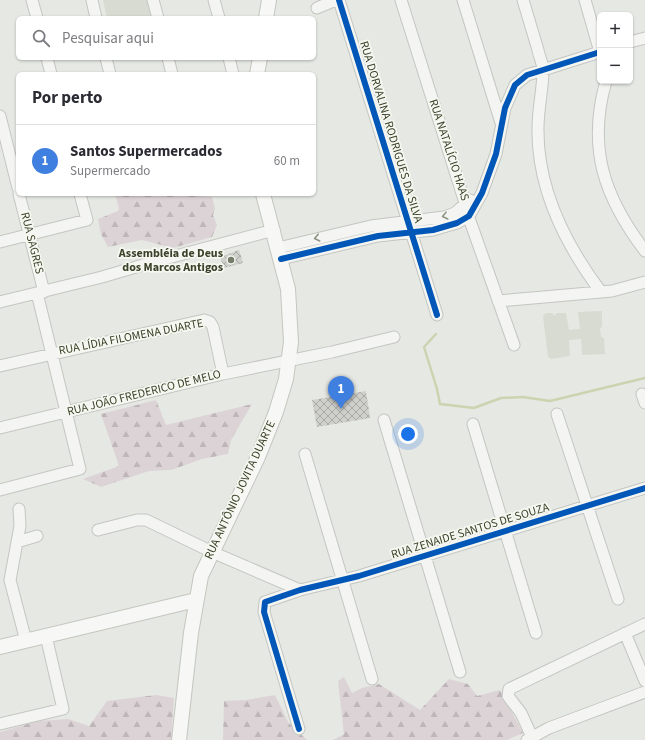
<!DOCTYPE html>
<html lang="pt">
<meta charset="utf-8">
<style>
:root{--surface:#fff;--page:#f2f2f3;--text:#2b2b33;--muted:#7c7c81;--line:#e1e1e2;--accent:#767c6a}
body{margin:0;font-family:"Source Sans 3",sans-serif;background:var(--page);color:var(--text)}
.controls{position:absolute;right:12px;top:12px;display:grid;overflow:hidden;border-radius:6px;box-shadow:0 1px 3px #0004}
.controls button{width:36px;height:36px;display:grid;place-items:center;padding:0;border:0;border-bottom:1px solid var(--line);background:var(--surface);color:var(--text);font:20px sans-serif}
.you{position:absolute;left:408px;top:434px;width:14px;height:14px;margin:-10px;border:3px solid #fff;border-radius:50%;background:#1a73e8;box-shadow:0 0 0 6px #1a73e833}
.badge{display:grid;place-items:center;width:26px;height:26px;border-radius:50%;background:var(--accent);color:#fff;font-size:13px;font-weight:700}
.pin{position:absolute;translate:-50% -33px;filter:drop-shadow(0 1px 2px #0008)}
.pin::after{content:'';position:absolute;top:21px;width:14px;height:12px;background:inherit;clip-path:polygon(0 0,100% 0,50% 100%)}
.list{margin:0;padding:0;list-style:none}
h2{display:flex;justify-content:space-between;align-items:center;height:52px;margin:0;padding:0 16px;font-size:17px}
h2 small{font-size:13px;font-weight:400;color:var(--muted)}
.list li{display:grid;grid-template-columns:26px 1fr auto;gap:12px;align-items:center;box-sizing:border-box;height:72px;padding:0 16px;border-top:1px solid var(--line)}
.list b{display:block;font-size:15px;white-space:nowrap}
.list p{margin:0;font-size:13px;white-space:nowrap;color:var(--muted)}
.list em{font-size:13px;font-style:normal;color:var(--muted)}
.icon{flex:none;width:22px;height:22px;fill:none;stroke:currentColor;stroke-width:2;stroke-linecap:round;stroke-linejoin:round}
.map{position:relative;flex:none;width:645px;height:740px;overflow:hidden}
.search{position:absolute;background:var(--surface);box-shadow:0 1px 3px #0004;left:16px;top:16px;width:300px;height:44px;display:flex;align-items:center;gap:10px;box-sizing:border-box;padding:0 14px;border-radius:6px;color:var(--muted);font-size:15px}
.panel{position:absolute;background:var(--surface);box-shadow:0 1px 3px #0004;left:16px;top:72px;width:300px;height:124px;border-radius:6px}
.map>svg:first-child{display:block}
</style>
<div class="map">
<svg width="645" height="740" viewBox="0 0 645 740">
<defs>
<pattern id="forest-firs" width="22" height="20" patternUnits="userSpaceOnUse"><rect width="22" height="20" fill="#dcd3d7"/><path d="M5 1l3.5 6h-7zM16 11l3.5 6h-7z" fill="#beb6b9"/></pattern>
<pattern id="building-cross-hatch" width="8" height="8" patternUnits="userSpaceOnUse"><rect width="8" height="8" fill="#cfd0cb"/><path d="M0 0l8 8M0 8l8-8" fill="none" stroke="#a9aaa5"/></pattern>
</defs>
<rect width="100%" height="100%" fill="#e6e8e3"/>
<path fill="#d7dbd1" d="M 103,0 L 147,0 L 151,18 L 107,18 Z
M 602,311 L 602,327 L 600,328 L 601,337 L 604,338 L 605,354 L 582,355 L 581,339 L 569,340 L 570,356 L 551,359 L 548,357 L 543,316 L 546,313 L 553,313 L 553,315 L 556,315 L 556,313 L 566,313 L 569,330 L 580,329 L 578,312 Z"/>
<path fill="url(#forest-firs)" d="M 115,194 L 197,194 L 198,196 L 212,197 L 215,208 L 213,215 L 217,225 L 212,237 L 173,248 L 142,240 L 108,247 L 101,234 L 98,219 L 118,211 L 119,208 Z
M 156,400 L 166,425 L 252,404 L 231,440 L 228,454 L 202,459 L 171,470 L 149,471 L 101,487 L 83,479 L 119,466 L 101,414 Z
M 344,677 L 352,693 L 362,688 L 379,684 L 420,710 L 449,679 L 468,684 L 477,696 L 500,690 L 523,733 L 507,740 L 333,740 L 344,734 L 338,681 Z
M 156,695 L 174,698 L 171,740 L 0,740 L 0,732 L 38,721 L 68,719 L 89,726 L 107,701 Z
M 275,695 L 288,722 L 307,740 L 223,740 L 224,701 L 246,700 Z"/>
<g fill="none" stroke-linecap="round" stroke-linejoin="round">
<path stroke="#cdd3b1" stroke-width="2.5" d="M 436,334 L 424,347 L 437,389 L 440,404 L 474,408 L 501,398 L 523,397 L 550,401 L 645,378"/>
</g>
<path fill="url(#building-cross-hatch)" d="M 239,250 L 243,263 L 224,268 L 220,257 Z
M 366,391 L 370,418 L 317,427 L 312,400 Z"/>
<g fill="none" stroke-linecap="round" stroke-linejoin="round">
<defs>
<path id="minor" d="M 32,0 L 37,18
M 92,0 L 96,18
M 153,0 L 158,18
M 214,0 L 219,18
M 339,0 L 437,315
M 401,0 L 466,206 L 469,218 L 514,345
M 463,0 L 501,123
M 523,0 C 528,17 533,33 538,50 C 539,56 543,64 543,70 C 543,89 538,108 538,128 C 537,189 565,244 601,292
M 585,0 L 600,52
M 317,8 L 336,0
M 630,42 L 645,38
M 47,58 L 51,74
M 106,58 L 110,74
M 168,58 L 172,74
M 229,58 L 233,74
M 606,81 C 587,148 604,197 645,251
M 0,116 L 18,188
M 19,194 L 44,292
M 0,242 L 87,220 L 80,194
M 278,248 L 371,226 L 444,217 L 455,213 L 470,200
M 281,259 L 378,236 L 433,230 L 457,223 L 469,216 L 482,193 L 496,154 L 505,108 L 515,85 L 527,75 L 600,52
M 498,301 L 612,291 L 645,282
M 0,302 L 102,277 L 153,262 L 274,230
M 0,366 L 204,320 L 210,322 L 213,327 L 223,374
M 642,394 L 645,403
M 557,414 L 618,599
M 384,420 L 460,672
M 473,424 L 536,633
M 0,428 L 223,374 L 332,352 L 394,337
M 305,454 L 372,679
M 0,490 L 80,469 L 37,293
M 19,509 L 20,526 L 10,580 L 26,641
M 98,530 L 137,520 L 146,520 L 212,552 L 300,590
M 17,542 L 37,536
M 625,633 L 645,681
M 0,724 L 63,709 L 46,636
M 299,729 L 264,612 L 265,602 L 300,590 L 359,576 L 645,488
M 532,737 L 521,713 L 508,696 L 509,689 L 645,624
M 527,740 L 549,728 L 645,692"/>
<path id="major" d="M 266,18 L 269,0
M 257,74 L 260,58
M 0,647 L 196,600
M 179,740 L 191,633 L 201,576 L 258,457 L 276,412 L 286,379 L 291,342 L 288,289 L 263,194"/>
</defs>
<use href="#minor" stroke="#c4c6c1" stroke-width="13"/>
<use href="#major" stroke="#c4c6bf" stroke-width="16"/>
<use href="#minor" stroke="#f4f5f2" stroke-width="11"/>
<use href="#major" stroke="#f7f7f6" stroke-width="14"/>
<defs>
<path id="cycleway" d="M 339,0 L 437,315
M 281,259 L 378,236 L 433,230 L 457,223 L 469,216 L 482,193 L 496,154 L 505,108 L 515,85 L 527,75 L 600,52
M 299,729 L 264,612 L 265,602 L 300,590 L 359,576 L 645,488"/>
</defs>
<use href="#cycleway" stroke="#f6f7f1" stroke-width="8"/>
<use href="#cycleway" stroke="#0057b8" stroke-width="6"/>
</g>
<defs><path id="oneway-chevron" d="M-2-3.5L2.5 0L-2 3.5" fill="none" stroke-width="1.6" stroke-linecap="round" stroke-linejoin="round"/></defs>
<g stroke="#8e9383">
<use href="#oneway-chevron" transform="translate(445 216) rotate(166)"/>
<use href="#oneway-chevron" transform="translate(317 238) rotate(167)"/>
</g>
<circle fill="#767c6a" stroke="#f6f7f1" stroke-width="1.5" cx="231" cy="260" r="4"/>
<g text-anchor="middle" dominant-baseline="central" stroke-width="3.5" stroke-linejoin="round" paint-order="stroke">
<g font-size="12" fill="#3a4229" stroke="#f6f7f1">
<text transform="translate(391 132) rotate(73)">RUA DORVALINA RODRIGUES DA SILVA</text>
<text transform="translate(449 150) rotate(72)">RUA NATALÍCIO HAAS</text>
<text transform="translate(32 243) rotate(76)">RUA SAGRES</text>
<text transform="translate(131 337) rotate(-11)">RUA LÍDIA FILOMENA DUARTE</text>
<text transform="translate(144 393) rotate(-14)">RUA JOÃO FREDERICO DE MELO</text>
<text transform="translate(240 490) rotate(-65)">RUA ANTÔNIO JOVITA DUARTE</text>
<text transform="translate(470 531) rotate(-17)">RUA ZENAIDE SANTOS DE SOUZA</text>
</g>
<g font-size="12" font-weight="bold" fill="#3a4229" stroke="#f6f7f1" text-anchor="end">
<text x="223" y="253">Assembléia de Deus<tspan x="223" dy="14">dos Marcos Antigos</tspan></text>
</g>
</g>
</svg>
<div class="controls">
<button>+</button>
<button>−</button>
</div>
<div class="you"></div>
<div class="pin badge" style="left:341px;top:409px;background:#3f7fe0">1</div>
<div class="search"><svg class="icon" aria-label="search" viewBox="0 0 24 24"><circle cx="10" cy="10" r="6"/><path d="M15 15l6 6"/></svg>Pesquisar aqui</div>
<section class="panel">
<h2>Por perto<small></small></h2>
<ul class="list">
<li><span class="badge" style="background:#3f7fe0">1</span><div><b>Santos Supermercados</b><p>Supermercado</p></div><em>60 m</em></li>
</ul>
</section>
</div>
